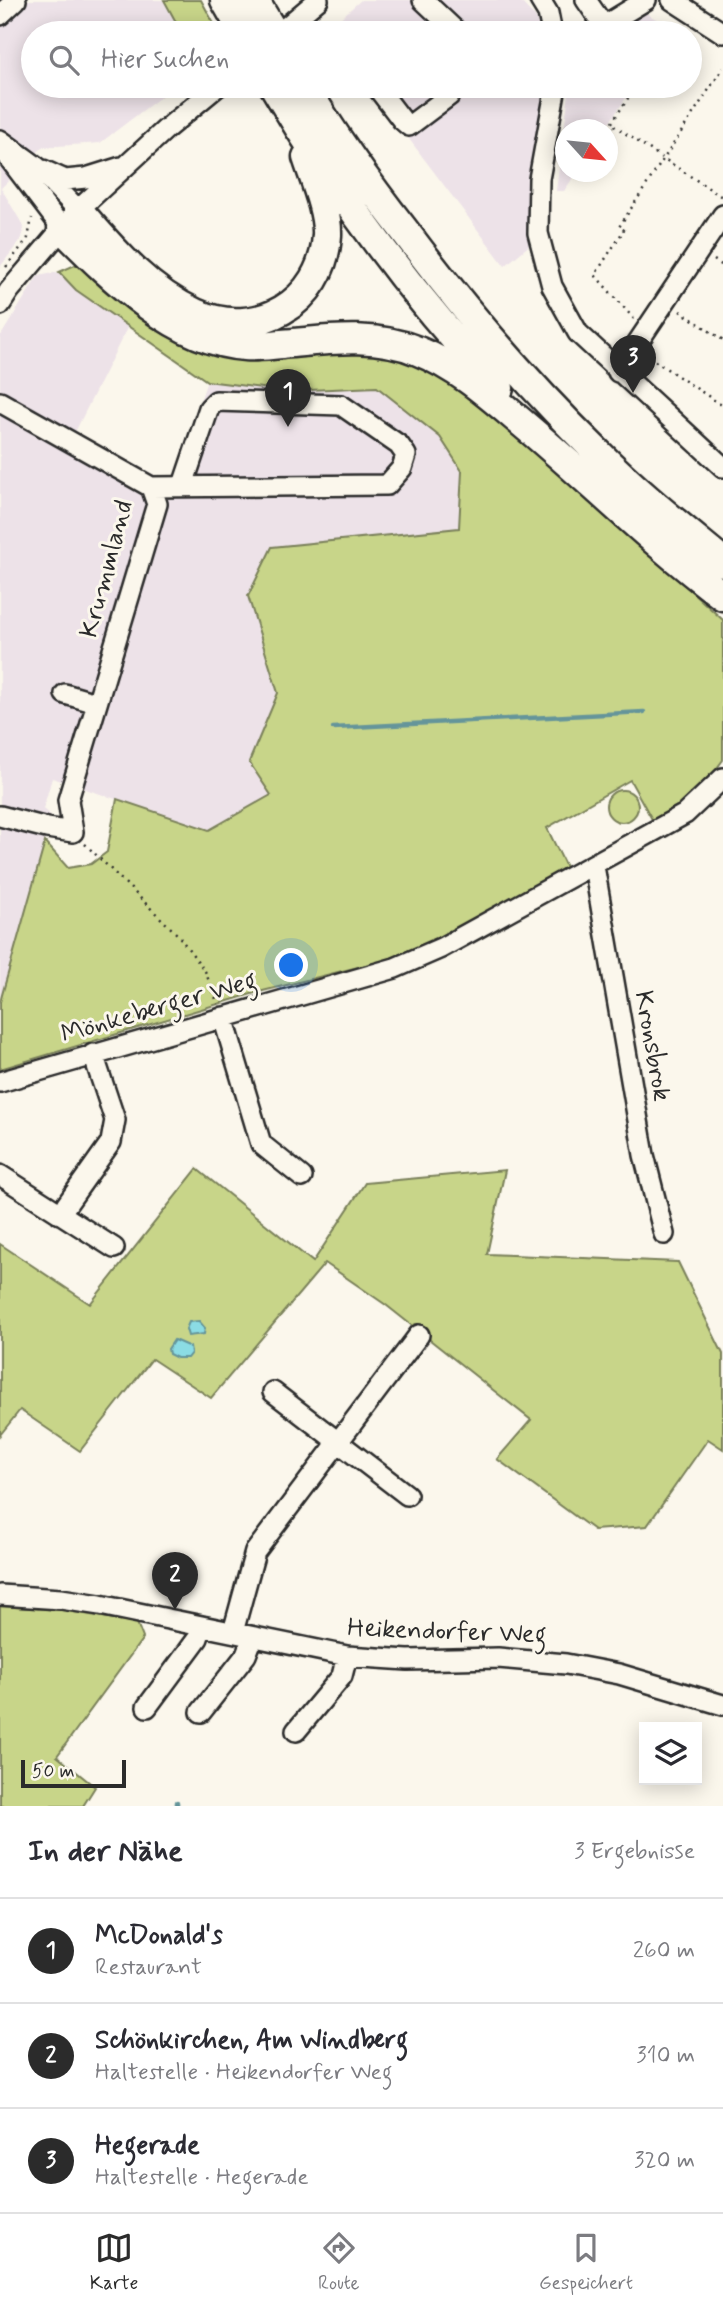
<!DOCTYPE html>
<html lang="de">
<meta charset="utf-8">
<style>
:root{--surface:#fff;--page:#f7f7f7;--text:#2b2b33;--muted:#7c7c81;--line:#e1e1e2;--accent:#2b2b2b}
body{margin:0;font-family:Mynerve,sans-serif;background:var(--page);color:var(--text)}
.controls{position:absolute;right:21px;bottom:21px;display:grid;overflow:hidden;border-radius:0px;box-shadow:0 4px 18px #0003}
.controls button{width:63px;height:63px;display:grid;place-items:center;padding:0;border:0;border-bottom:2px solid var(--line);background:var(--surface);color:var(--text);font:35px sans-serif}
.compass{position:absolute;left:555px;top:119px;width:63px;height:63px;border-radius:50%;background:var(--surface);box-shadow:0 4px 18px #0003;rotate:117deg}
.scale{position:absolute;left:21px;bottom:18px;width:105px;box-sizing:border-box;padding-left:7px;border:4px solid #2b2b2b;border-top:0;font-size:19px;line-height:24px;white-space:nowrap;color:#2b2b2b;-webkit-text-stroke:5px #fbf7ec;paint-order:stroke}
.you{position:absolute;left:292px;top:966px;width:24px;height:24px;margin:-18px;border:5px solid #fff;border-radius:50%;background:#1a73e8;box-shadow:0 0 0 10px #1a73e833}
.badge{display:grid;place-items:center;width:46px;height:46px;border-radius:50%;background:var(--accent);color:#fff;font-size:23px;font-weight:700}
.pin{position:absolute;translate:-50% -58px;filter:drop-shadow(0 2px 4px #0008)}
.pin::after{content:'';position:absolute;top:37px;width:24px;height:21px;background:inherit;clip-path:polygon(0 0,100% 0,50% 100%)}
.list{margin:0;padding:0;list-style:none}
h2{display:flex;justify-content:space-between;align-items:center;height:91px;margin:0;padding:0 28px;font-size:30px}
h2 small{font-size:23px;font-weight:400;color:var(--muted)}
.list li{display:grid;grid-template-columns:46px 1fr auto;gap:21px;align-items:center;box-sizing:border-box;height:105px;padding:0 28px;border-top:2px solid var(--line)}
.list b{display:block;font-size:26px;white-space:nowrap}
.list p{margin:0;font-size:23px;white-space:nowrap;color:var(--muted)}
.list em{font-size:23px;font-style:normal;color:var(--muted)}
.icon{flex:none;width:38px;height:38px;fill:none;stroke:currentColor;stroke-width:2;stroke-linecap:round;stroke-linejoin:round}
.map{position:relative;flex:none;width:723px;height:1806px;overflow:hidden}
.search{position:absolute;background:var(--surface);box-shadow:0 4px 18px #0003;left:21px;right:21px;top:21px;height:77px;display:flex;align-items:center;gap:18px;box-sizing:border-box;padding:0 24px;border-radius:38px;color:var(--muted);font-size:26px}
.sheet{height:406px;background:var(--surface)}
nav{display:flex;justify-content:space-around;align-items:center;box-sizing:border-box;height:98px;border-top:2px solid var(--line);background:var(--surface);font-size:19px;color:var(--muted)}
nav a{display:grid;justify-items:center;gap:4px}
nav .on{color:var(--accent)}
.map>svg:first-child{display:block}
</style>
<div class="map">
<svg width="723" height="1806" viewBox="0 0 723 1806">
<rect width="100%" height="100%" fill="#fbf7ec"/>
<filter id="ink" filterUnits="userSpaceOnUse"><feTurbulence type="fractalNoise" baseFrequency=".0143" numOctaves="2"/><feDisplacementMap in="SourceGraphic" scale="14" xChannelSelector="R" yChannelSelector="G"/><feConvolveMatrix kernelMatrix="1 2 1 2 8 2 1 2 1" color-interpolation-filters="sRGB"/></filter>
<g filter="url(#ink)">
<path fill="#ede2e8" d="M 0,0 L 164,0 L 182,33 L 33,33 L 33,86 L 175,86 L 100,143 L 43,147 L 1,188 L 24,227 L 22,238 L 0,267 Z
M 361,0 L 519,0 L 537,19 L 539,33 L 330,33 L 327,30 Z
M 641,10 L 672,29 L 669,33 L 606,33 Z
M 369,86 L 547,86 L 532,243 L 505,266 Z
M 570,86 L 634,86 L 605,129 L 566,130 L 566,172 L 577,172 L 564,191 L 556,191 Z
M 59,272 L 76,290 L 128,326 L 75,432 L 171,484 L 207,381 L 286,391 L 377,387 L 440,437 L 462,471 L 459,528 L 272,547 L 248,596 L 278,693 L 249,762 L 271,795 L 209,830 L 52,778 L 43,809 L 51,816 L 45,842 L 0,1002 L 0,337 L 38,276 Z"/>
<path fill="#c8d589" stroke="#7a805a" stroke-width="2" d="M 164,0 L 201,0 L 219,33 L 182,33 Z
M 75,265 L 88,266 L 171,334 L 223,357 L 267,359 L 382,348 L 467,387 L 723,620 L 723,760 L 704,785 L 674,812 L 654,823 L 630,780 L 547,828 L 567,869 L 436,941 L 386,960 L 255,993 L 0,1069 L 0,1002 L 45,842 L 68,868 L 91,864 L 107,852 L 117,799 L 209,830 L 271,795 L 249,762 L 278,693 L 248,596 L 272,547 L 459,528 L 462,471 L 440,437 L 377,387 L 286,391 L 207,381 L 76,290 L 59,272 Z
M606 806a16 16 0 1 1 32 0a16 16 0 1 1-32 0Z
M 197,1169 L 313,1262 L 365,1183 L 505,1170 L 487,1254 L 678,1262 L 723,1354 L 723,1449 L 708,1439 L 647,1526 L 594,1530 L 497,1459 L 531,1420 L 386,1305 L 325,1263 L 211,1398 L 152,1359 L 80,1451 L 20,1410 L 0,1435 L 0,1244 L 90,1304 Z
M 0,1606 L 62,1610 L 137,1623 L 143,1638 L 57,1756 L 95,1787 L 83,1806 L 0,1806 Z"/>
<path fill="#8bdce4" stroke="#65959a" stroke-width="2" d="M 199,1321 L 205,1328 L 204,1334 L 188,1336 L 186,1329 L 189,1322 Z
M 174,1340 L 190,1347 L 191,1353 L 187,1358 L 177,1358 L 169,1354 L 168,1349 Z"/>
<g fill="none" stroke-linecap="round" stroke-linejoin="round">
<path stroke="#65959a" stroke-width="4.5" d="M 333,728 L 644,712
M 177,1806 L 177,1802"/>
<defs>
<path id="minor" d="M 423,0 L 458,33
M 540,0 L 548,13 L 552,33
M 586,0 L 604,26
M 672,0 L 723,33
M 0,15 L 16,0
M 279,33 L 318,0
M 592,33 L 646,0
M 376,86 L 402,120 L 409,126 L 449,96 L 449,87
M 556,86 L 539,179 L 538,233 L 552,286 L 578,333 L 723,467
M 0,140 L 37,167 L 78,210
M 5,153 L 62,228
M 43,170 L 65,180 L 86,178 L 121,167
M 0,305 L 9,291 L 78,210 L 166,129 L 218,86
M 618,372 L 723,215
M 0,402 L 151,487 L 157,504 L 68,800 L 73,832 L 47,828 L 0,816
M 151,487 L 387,485 L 402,468 L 406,455 L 399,445 L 341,405 L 216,401 L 209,408 L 183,485
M 65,694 L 96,703
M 594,866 L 644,1155 L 664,1234
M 223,1017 L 261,1144 L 302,1177
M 0,1082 L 395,968 L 441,948 L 685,814 L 723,778
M 0,1175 L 114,1248
M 60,1214 L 111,1142 L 115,1120 L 93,1054
M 273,1392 L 407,1495
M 0,1595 L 61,1599 L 100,1605 L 347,1656 L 408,1660 L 498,1658 L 566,1664 L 619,1674 L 723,1705
M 233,1632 L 255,1552 L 419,1335
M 147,1707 L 198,1638 L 202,1626
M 201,1712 L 246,1655 L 253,1637
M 296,1731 L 342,1676 L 347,1656"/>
<path id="highway" d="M 225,0 L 244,33
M 254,0 L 274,33
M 274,86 C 337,194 413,297 499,388
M 304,86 C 334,136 368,184 404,230 C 464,310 527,384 599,454 C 638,493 681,527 723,562
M 78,210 C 112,249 147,291 195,313 C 256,341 323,303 327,235 C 328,211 314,179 307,157
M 62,228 C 110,276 175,342 245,346 C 257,347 270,345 282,344 C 328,340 375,333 418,351 C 458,367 490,396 522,423 C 590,480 652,543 723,596"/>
</defs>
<use href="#minor" stroke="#2b2b2b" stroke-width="24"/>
<use href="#highway" stroke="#2b2b2b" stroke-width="33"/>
<path stroke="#2b2b2b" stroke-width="2.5" stroke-dasharray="2 5" stroke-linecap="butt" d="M 671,33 L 677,24
M 636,86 L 611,124 L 722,197
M 714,260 L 723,266
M 6,267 L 28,238 L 32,218
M 680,311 L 723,340
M 634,319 L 595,275 L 624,230 L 619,227 L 723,68
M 649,357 L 723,406
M 85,844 L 178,935 L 205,971 L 218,1004"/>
<use href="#minor" stroke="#fbf7ec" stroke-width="19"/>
<use href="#highway" stroke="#fbf7ec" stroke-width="28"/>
</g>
</g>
<g text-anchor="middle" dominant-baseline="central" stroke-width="6" stroke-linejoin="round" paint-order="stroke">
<g font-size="26" fill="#2b2b2b" stroke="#fbf7ec">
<text transform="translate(107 569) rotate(-75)">Krummland</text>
<text transform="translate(159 1008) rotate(-16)">Mönkeberger Weg</text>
<text transform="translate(652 1046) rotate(80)">Kronsbrok</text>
<text transform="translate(447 1632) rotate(2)">Heikendorfer Weg</text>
</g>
</g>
</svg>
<div class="controls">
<button><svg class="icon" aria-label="layers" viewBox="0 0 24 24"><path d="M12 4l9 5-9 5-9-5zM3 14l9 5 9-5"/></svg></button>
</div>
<svg class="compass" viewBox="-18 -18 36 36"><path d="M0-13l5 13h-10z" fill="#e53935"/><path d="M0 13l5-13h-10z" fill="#7c7c81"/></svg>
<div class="scale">50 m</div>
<div class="you"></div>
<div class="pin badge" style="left:288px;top:427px">1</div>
<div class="pin badge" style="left:175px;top:1610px">2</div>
<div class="pin badge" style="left:633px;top:393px">3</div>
<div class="search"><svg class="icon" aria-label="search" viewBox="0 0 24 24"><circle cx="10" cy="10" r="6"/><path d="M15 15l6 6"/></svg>Hier suchen</div>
</div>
<section class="sheet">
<h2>In der Nähe<small>3 Ergebnisse</small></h2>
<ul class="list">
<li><span class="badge">1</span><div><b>McDonald's</b><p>Restaurant</p></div><em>260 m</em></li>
<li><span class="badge">2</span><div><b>Schönkirchen, Am Windberg</b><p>Haltestelle · Heikendorfer Weg</p></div><em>310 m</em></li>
<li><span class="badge">3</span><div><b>Hegerade</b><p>Haltestelle · Hegerade</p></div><em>320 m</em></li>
</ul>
</section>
<nav>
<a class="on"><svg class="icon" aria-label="map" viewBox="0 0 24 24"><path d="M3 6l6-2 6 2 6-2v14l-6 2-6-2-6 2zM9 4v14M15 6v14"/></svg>Karte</a>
<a><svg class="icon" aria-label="directions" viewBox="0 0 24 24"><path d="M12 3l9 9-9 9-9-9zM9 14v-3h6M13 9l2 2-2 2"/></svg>Route</a>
<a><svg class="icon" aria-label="saved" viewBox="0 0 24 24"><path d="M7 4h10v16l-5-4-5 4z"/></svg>Gespeichert</a>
</nav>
